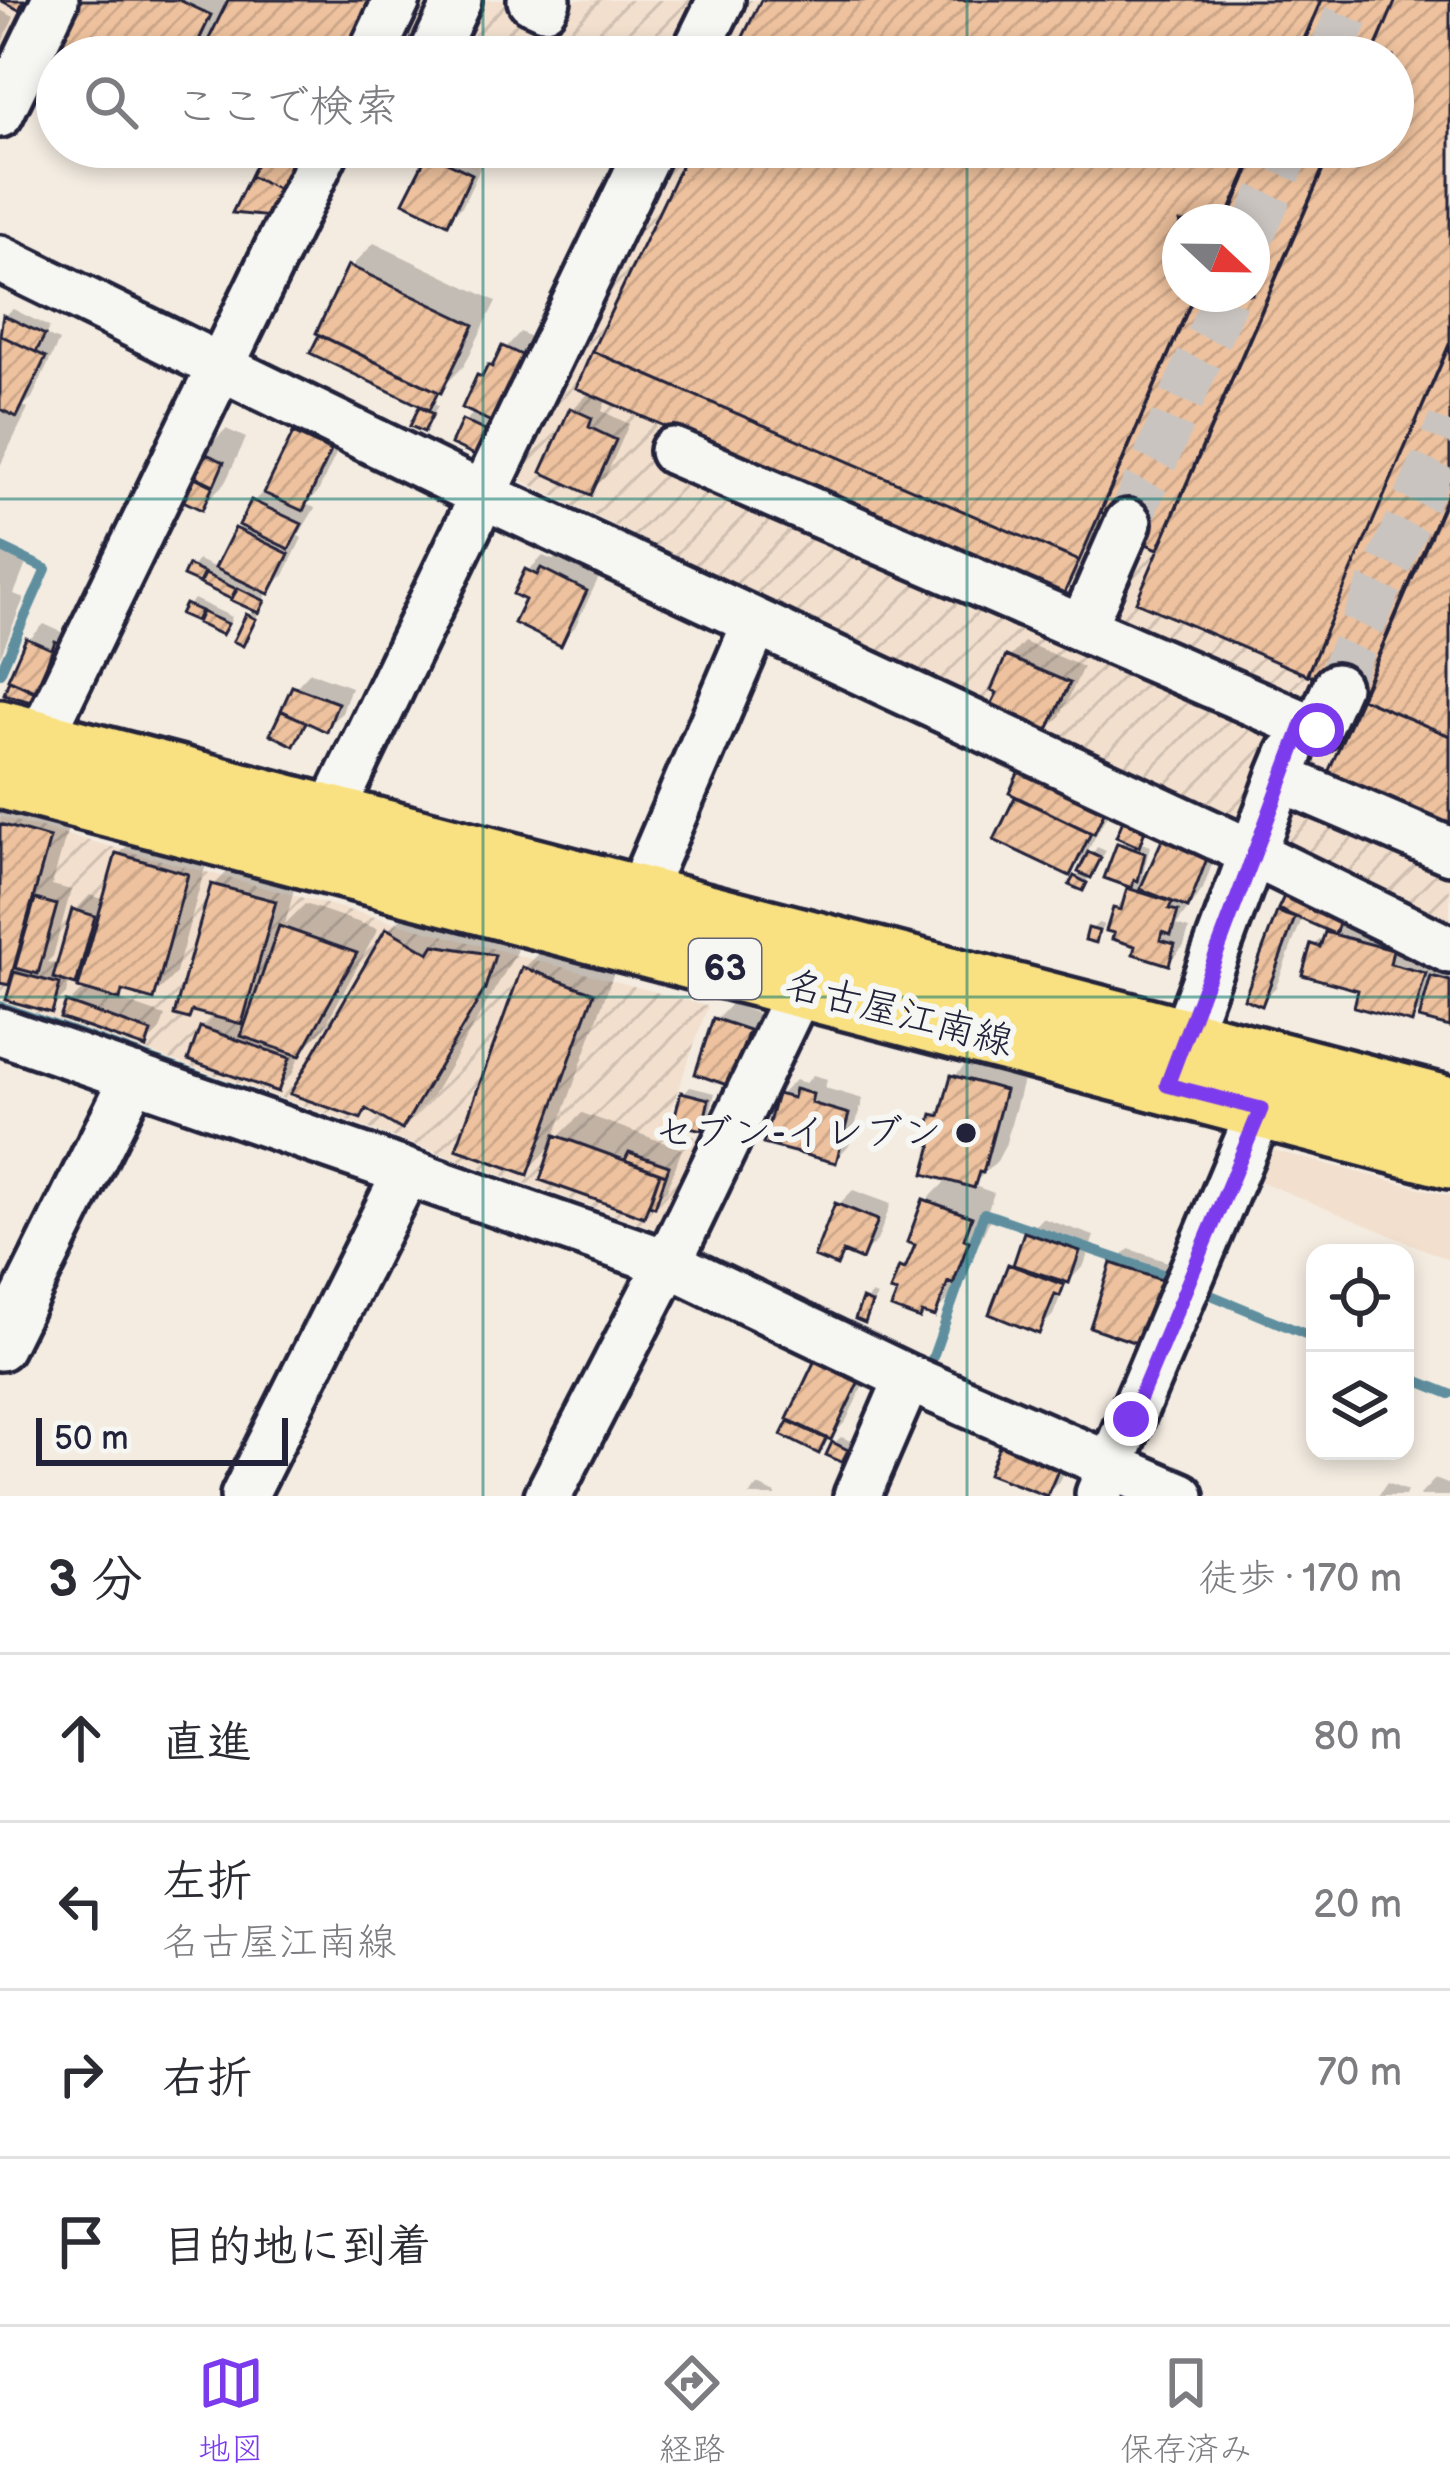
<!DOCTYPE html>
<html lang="ja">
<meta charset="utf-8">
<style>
:root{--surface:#fff;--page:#f7f7f7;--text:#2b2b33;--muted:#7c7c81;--line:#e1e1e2;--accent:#7c3aed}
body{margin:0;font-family:"Balsamiq Sans","Klee One",sans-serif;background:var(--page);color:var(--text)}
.controls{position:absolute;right:36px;bottom:36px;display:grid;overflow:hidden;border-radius:24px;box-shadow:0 6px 18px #0003}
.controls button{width:108px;height:108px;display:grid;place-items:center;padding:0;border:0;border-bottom:3px solid var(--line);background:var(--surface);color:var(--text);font:60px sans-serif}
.compass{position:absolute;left:1162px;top:204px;width:108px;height:108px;border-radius:50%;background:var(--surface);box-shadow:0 6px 18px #0003;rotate:112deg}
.scale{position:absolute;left:36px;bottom:30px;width:252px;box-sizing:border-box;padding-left:12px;border:6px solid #22223b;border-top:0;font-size:33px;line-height:42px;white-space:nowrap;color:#22223b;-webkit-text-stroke:9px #f6f6f2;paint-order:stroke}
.stop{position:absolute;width:36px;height:36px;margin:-27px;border:9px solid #7c3aed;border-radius:50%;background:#fff}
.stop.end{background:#7c3aed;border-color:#fff;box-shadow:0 3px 12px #0008}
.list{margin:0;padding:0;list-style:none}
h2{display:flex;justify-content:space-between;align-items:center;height:156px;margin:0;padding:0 48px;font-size:51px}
h2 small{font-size:39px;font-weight:400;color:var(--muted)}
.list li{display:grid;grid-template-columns:78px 1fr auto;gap:36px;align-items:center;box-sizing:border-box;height:168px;padding:0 48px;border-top:3px solid var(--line)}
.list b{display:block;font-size:45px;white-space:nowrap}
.list p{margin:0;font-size:39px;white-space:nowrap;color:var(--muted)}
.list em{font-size:39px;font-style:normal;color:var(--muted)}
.icon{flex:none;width:66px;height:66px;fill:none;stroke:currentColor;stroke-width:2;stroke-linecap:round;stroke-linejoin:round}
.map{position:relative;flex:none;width:1450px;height:1496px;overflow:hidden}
.search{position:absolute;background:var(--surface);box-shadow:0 6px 18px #0003;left:36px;right:36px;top:36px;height:132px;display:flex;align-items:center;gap:30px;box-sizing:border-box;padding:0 42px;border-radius:66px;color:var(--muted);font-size:45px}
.sheet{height:828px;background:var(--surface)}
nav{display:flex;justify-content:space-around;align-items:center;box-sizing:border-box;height:168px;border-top:3px solid var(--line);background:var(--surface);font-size:33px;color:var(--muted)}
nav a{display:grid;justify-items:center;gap:6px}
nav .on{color:var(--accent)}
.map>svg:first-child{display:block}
</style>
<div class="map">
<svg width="1450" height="1496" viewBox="0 0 1450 1496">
<defs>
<pattern id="industrial-furrows" width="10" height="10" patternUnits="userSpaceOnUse" patternTransform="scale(3)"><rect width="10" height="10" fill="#f2dfcd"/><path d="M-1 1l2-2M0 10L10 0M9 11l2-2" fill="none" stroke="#cfbfb1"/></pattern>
<pattern id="building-hatch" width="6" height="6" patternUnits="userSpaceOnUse" patternTransform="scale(3)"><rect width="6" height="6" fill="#eec29e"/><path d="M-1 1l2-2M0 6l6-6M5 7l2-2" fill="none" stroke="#cca689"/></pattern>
</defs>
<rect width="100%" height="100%" fill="#f4ece1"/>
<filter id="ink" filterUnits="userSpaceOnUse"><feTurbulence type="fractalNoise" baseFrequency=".00833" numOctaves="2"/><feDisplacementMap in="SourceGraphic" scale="24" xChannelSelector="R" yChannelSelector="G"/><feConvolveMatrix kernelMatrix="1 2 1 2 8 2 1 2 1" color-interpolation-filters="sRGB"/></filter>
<g filter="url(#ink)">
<path fill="#f2dfcd" d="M 0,0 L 40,0 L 0,84 Z
M 1260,1147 L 1450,1196 L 1450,1260 L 1248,1176 Z"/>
<path fill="url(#industrial-furrows)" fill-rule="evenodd" d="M 415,0 L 707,0 L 680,57 L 388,57 Z
M 749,0 L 1450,0 L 1450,934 L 790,615 L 745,589 L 517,478 L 515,464 L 675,147 L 1393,147 L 1393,57 L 720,57 ZM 1180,222 L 1252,222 L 1252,294 L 1180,294 Z
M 431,147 L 487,147 L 476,169 Z
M 0,817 L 708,1006 L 665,1126 L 710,1142 L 665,1232 L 0,1000 Z"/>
<path fill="#0003" fill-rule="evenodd" d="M 80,0 L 392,0 L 363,57 L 57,57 L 57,61 L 55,53 Z
M 764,0 L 1450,0 L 1450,827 L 1371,682 L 1359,693 L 1168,536 L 1157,546 L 1101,534 L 1085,550 L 1061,595 L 607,398 L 602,411 L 629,424 L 606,476 L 590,491 L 572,410 L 591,391 L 693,147 L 1393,147 L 1393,57 L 737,57 ZM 1180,222 L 1252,222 L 1252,294 L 1180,294 Z
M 0,10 L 14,17 L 0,47 Z
M 438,147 L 461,147 L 485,158 L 463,205 L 447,220 L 430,155 Z
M 374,243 L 496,301 L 464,366 L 441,389 L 434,404 L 438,406 L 424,429 L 414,424 L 424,404 L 321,337 L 351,267 Z
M 13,309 L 49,327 L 46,335 L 59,341 L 32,398 L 23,406 L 28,409 L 0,466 L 0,320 Z
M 520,332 L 543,343 L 475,452 L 465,422 L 475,411 L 480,377 Z
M 311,419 L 345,435 L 318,492 L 306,504 L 315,508 L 298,536 L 302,538 L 284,575 L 267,592 L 249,635 L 242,642 L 248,616 L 256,608 L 187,574 L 198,560 L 218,569 L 253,502 L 269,486 L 295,434 Z
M 226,429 L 246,438 L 225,483 L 201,506 L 181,497 L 202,452 Z
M 0,548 L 28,559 L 14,594 L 24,598 L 0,657 Z
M 559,555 L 600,575 L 575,627 L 560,642 L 529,598 L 528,571 L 543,556 L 553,560 Z
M 194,599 L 232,617 L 229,625 L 222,632 L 184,612 Z
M 44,624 L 66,634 L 38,684 L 43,686 L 33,700 L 12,682 L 29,640 Z
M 1024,642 L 1083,667 L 1060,717 L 1045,732 L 1009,658 Z
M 310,672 L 351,687 L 342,713 L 326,729 L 308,720 L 294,742 L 284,713 L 295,688 Z
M 1038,755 L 1118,794 L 1085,856 L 1070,872 L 998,838 Z
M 0,794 L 72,814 L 52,885 L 71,890 L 53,956 L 47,962 L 60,965 L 75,911 L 90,895 L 106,900 L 118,855 L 142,831 L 210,850 L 176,973 L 153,997 L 126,989 L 116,999 L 165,1016 L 160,1030 L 145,1045 L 69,1004 L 85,987 L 86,970 L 75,981 L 70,980 L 66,994 L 51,1010 L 10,998 L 17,973 L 8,982 L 0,980 Z
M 1152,818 L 1139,842 L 1150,846 L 1143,874 L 1149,875 L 1165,840 L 1181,825 L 1221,840 L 1203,889 L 1176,925 L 1189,929 L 1184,946 L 1169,962 L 1138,944 L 1116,909 L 1134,886 L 1108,876 L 1120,844 Z
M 1097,847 L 1106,851 L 1082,888 L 1076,878 Z
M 237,862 L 297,878 L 285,924 L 305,904 L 378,929 L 323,1029 L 301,1051 L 293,1073 L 278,1088 L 203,1029 L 217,1014 L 195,1008 L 188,1015 L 214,885 Z
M 1289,891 L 1450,962 L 1450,1024 L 1426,1005 L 1411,1020 L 1362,988 L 1313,946 L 1331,929 L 1303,916 L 1276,987 L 1261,1002 L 1280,913 Z
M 420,899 L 524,924 L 515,955 L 433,1095 L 402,1127 L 389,930 Z
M 1098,923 L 1104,925 L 1095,940 L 1091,930 Z
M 548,945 L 615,969 L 553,1142 L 582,1113 L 682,1149 L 667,1190 L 643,1213 L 556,1142 L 527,1171 L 524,968 Z
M 731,1004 L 762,1015 L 745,1067 L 729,1083 L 716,1020 Z
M 977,1053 L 1027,1066 L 1005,1146 L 997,1161 L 972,1185 L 994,1193 L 986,1215 L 991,1217 L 958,1290 L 934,1314 L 925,1310 L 919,1316 L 902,1268 L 913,1257 L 926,1201 L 949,1178 L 935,1143 L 935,1115 L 947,1103 L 954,1077 Z
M 813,1075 L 827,1079 L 825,1088 L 863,1099 L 850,1144 L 835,1160 L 780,1095 L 795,1080 L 806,1083 Z
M 690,1087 L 715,1093 L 708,1119 L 701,1126 L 684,1094 Z
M 853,1190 L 891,1204 L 877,1241 L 861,1256 L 848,1251 L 836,1262 L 838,1205 Z
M 1042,1218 L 1094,1236 L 1084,1265 L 1064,1287 L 1053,1315 L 1038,1330 L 1011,1265 L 1018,1258 L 1027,1234 Z
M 1129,1249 L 1180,1266 L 1160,1327 L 1114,1264 Z
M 872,1294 L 877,1296 L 864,1320 L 865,1301 Z
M 833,1346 L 873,1365 L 846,1421 L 819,1450 L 790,1423 L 818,1362 Z
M 1018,1430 L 1073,1452 L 1061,1479 L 1046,1495 L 1003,1445 Z
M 841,1437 L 853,1442 L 841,1459 L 834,1443 Z
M 1435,1479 L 1450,1485 L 1450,1496 L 1419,1496 Z
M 1387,1483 L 1407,1491 L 1405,1496 L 1378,1496 Z
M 758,1486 L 776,1494 L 775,1496 L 748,1496 Z"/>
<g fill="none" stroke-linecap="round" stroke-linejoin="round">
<path stroke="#5f8f9f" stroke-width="10" d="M 0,547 L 46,569 L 0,673
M 0,1006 L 309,1115
M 1199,1290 L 1315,1338
M 925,1365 L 929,1368 L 984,1213 L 1174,1278
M 1405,1376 L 1450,1394"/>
</g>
<path fill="url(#building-hatch)" stroke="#22223b" stroke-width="3" d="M 0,0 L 24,0 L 19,10 Z
M 77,0 L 179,0 L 211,15 L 191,57 L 66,57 L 53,50 Z
M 228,0 L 378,0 L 350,57 L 200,57 Z
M 761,0 L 1321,0 L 1296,57 L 733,57 Z
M 1322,0 L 1396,0 L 1371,57 L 1298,57 Z
M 1396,0 L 1450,0 L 1450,342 L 1307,675 L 1136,602 L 1333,147 L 1393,147 L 1393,57 L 1372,57 Z
M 53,51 L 65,57 L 57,57 L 57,112 L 40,99 L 56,64 L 48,61 Z
M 254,147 L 306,147 L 284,192 L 250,176 L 262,151 Z
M 690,147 L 1257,147 L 1225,222 L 1180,222 L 1180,294 L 1194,294 L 1079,561 L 592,351 Z
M 1259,147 L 1332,147 L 1158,549 L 1139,541 L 1143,530 L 1101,512 L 1195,294 L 1252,294 L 1252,222 L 1227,222 Z
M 428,153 L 472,174 L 448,224 L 403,202 Z
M 250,176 L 284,192 L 272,217 L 232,213 Z
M 348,265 L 474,325 L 441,393 L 316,333 Z
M 3,315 L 45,335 L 36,352 L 0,335 Z
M 0,335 L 46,357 L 17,417 L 0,409 Z
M 319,335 L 438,392 L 429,410 L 310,353 Z
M 1450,344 L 1450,488 L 1360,697 L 1307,674 Z
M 502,346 L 530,359 L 498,425 L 462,408 L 477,375 L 482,377 L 488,365 L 492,367 Z
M 592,351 L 1079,561 L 1062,598 L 576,388 Z
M 419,407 L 433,414 L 424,432 L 410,426 Z
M 570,408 L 592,418 L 589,427 L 616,440 L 591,495 L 541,472 Z
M 462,420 L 487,432 L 475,455 L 451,444 Z
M 293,433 L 331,451 L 303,511 L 264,493 Z
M 200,451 L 224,462 L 214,485 L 189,473 Z
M 188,474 L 213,486 L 202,510 L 177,498 Z
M 1450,491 L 1450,736 L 1361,698 Z
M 251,500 L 302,524 L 289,549 L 239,525 Z
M 235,528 L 289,554 L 269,594 L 215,568 Z
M 188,565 L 204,573 L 199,583 L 183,576 Z
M 541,568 L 587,591 L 561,646 L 514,623 L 525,600 L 513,594 L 525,569 L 537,575 Z
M 205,574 L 236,589 L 231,599 L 200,584 Z
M 238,588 L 265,601 L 259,613 L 231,600 Z
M 185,604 L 201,611 L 196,621 L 180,614 Z
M 202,612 L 228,624 L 222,635 L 197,623 Z
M 246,614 L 256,619 L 243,646 L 233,641 Z
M 26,638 L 53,650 L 35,691 L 8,679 Z
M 55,641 L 64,645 L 48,682 L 42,679 Z
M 1006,656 L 1070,683 L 1045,736 L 989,709 L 997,693 L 991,690 Z
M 9,680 L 35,692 L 41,692 L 34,703 L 4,694 Z
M 292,686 L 338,703 L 327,732 L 281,710 Z
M 1361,698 L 1450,736 L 1450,830 L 1326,777 Z
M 281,711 L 306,722 L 294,746 L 270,734 Z
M 1020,769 L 1105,810 L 1094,834 L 1009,793 Z
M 1015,797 L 1091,833 L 1070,876 L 994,840 Z
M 1125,816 L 1147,825 L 1139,847 L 1116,837 Z
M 0,824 L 50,838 L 9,985 L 0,983 Z
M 1163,838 L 1208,856 L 1188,908 L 1140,889 Z
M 1117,843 L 1145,853 L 1138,881 L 1134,880 L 1132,888 L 1104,878 Z
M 1088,852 L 1101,858 L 1091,878 L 1078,872 Z
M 116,853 L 188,874 L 154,1000 L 122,991 L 120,1000 L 78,988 Z
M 1074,876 L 1087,883 L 1083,891 L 1069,885 Z
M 211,884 L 276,901 L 242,1024 L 192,1011 L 189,1019 L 174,1015 Z
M 1127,888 L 1172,902 L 1169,909 L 1178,911 L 1171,935 L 1162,932 L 1160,940 L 1175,944 L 1169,965 L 1133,954 L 1135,946 L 1112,939 L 1114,933 L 1106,931 L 1113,908 L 1121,910 Z
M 1287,890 L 1343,914 L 1335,934 L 1278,909 Z
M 35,899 L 57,905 L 38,974 L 15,968 Z
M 72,909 L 95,916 L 76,985 L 53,978 Z
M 1277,912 L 1295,918 L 1262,1006 L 1244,999 Z
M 279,926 L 357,953 L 300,1056 L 241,1036 Z
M 386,928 L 429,953 L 434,945 L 495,955 L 485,989 L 402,1130 L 366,1109 L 361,1119 L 290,1094 Z
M 1088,928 L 1099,931 L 1096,943 L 1085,940 Z
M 1325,932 L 1393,950 L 1390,964 L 1426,973 L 1412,1023 L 1354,1007 L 1358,990 L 1302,975 L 1311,944 L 1320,947 Z
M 522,967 L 594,993 L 528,1175 L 456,1149 Z
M 14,972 L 60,984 L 52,1013 L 6,1000 Z
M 1431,976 L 1450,981 L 1450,1027 L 1419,1019 Z
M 66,1002 L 151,1032 L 146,1048 L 60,1018 Z
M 713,1018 L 749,1030 L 730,1086 L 695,1074 Z
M 200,1027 L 290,1058 L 278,1092 L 188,1060 Z
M 951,1075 L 1005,1090 L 983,1173 L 979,1172 L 974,1188 L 924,1174 L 932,1145 L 924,1143 L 932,1114 L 940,1116 Z
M 795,1089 L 813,1094 L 811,1103 L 849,1114 L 836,1163 L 763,1144 L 777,1094 L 793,1098 Z
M 681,1092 L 709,1099 L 702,1130 L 673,1123 Z
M 555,1135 L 660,1173 L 644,1217 L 540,1180 Z
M 629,1152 L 669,1166 L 666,1175 L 625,1160 Z
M 660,1173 L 666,1175 L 655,1207 L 649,1205 Z
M 923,1199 L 972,1217 L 964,1239 L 969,1241 L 953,1284 L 948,1282 L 935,1317 L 922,1313 L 920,1319 L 891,1308 L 897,1293 L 890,1291 L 899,1267 L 905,1269 L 915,1245 L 907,1242 Z
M 835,1203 L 878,1220 L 862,1260 L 843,1252 L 837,1266 L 814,1257 Z
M 1024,1232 L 1080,1251 L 1069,1283 L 1013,1265 Z
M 1111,1263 L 1167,1282 L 1145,1346 L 1090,1327 Z
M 1008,1264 L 1064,1285 L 1060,1296 L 1055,1294 L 1039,1334 L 989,1314 Z
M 862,1299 L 872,1303 L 865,1323 L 855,1319 Z
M 815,1360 L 859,1381 L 831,1440 L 787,1419 Z
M 788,1421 L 826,1439 L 819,1454 L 781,1435 Z
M 832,1442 L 848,1450 L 842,1462 L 826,1455 Z
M 1000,1443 L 1059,1468 L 1047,1496 L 988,1474 Z"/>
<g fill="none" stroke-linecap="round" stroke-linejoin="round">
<path stroke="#cac4c0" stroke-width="45" stroke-dasharray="45 22" stroke-linecap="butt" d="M 1329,57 L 1354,0
M 1252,235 L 1290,147
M 1128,523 L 1227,294
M 1336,687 L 1450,423"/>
<defs>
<path id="minor" d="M 531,0 L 544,6 L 547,0
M 370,57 L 397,0
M 431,57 L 458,0
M 693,57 L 721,0
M 0,114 L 55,0
M 0,259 L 483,495 L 1252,853 L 1450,950
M 673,451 L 1317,730 L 1336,687
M 1082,628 L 1128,523
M 40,739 L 327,147
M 1290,754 L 1280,778 L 1450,851
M 330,815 L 650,147
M 639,895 L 756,622
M 0,1031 L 668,1263 L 908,1378 L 1181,1496
M 1174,1065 L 1280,778
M 0,1347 L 134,1077
M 1099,1494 L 1261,1109
M 244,1496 L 406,1173
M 548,1496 L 668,1263 L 800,988
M 857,1496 L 908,1378"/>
<path id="major" d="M 0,729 L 1450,1106
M 0,779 L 1450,1159"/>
</defs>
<use href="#minor" stroke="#22223b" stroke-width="54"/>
<use href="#major" stroke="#22223b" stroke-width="66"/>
<use href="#minor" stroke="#f6f6f2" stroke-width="45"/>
<use href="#major" stroke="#f9e181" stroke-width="57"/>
</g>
</g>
<g fill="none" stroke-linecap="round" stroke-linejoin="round" filter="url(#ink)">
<path stroke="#7c3aed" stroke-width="15" d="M 1131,1419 L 1261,1109 L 1167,1085 L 1303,724 L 1317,730"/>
</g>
<path fill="none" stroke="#0f766e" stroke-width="3" stroke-opacity="0.55" d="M 483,0 L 483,57M 967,0 L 967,57M 483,147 L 483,1496M 967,147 L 967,1496M 0,499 L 1450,499M 0,997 L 1450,997"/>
<circle fill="#22223b" stroke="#f6f6f2" stroke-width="4.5" cx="966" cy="1133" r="12"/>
<g text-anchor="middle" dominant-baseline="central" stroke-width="12" stroke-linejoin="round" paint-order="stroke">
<rect fill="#f6f6f2" stroke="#626272" stroke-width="3" x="689" y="939" width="72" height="60" rx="9"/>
<g font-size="36" font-weight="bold" fill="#22223b">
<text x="725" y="969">63</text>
</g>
<g font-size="39" fill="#22223b" stroke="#f6f6f2">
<text transform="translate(899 1014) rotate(15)">名古屋江南線</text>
</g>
<g font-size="39" fill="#22223b" stroke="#f6f6f2" text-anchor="end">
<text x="942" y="1133">セブン-イレブン</text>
</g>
</g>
</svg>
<div class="controls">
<button><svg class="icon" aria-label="locate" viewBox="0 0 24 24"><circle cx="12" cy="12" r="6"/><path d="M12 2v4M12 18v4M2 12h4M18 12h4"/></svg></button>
<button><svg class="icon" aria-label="layers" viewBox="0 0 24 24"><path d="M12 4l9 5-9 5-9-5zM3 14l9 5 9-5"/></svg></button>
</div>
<svg class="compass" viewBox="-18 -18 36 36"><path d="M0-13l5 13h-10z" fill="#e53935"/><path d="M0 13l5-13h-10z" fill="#7c7c81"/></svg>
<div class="scale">50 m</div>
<div class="stop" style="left:1317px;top:730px"></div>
<div class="stop end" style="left:1131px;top:1419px"></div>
<div class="search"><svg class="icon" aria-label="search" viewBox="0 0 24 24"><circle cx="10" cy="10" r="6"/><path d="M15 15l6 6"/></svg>ここで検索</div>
</div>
<section class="sheet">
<h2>3 分<small>徒歩 · 170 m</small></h2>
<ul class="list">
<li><svg class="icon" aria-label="ahead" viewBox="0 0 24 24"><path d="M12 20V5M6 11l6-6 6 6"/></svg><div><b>直進</b></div><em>80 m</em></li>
<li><svg class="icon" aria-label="left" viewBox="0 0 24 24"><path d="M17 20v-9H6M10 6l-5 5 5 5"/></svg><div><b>左折</b><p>名古屋江南線</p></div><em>20 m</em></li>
<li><svg class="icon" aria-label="right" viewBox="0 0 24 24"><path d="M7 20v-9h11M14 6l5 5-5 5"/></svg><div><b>右折</b></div><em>70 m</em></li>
<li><svg class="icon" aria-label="arrive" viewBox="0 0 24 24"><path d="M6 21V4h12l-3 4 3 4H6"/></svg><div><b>目的地に到着</b></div></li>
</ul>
</section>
<nav>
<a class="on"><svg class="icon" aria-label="map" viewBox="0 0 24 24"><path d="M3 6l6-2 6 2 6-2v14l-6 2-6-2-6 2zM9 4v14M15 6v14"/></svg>地図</a>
<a><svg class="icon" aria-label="directions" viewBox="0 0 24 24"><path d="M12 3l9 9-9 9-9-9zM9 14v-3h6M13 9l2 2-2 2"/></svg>経路</a>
<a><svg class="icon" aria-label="saved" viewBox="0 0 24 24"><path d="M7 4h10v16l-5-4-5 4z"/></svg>保存済み</a>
</nav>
